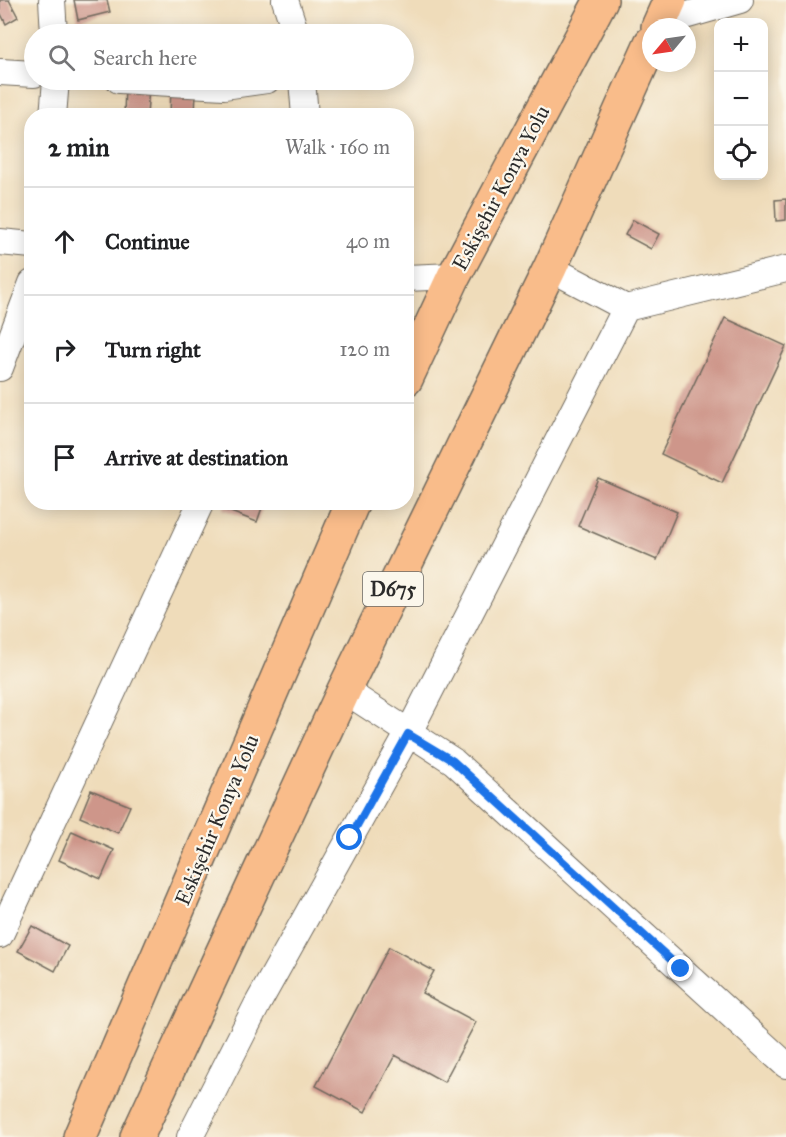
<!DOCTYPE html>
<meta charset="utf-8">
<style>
:root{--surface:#fff;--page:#f6f6f6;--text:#202124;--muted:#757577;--line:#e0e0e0}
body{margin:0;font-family:"IM FELL Great Primer",serif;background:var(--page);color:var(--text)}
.controls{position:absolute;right:18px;top:18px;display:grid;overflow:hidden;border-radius:12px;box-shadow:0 3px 15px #0003}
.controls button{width:54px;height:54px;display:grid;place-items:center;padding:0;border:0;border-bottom:2px solid var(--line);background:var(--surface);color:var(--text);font:30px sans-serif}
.compass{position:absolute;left:642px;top:18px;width:54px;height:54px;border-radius:50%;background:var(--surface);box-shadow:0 3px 15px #0003;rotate:241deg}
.stop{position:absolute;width:18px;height:18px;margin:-14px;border:4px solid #1a73e8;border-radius:50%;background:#fff}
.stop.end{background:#1a73e8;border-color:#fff;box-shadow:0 2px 6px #0008}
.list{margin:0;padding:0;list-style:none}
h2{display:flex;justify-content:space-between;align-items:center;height:78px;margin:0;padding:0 24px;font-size:26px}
h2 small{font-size:20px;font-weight:400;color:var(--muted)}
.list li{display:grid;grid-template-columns:39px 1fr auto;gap:18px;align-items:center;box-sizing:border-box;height:108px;padding:0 24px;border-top:2px solid var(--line)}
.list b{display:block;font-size:22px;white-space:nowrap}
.list em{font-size:20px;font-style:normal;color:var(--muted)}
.icon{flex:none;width:33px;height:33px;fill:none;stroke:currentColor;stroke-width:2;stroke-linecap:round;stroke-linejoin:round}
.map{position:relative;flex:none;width:786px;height:1137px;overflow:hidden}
.search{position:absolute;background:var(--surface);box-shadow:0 3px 15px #0003;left:24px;top:24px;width:390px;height:66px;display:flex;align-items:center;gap:15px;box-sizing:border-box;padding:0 21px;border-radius:33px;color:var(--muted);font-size:22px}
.panel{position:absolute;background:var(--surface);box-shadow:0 3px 15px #0003;left:24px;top:108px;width:390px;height:402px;border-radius:24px}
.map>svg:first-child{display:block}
</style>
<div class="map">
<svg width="786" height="1137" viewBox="0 0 786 1137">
<rect width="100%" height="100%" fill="#fbf7ec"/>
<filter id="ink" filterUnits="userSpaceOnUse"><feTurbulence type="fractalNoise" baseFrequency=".0167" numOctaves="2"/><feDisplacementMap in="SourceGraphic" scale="12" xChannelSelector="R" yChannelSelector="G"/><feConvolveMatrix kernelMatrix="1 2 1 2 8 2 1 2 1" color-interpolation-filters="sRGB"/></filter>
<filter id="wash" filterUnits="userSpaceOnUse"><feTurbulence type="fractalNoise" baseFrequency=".008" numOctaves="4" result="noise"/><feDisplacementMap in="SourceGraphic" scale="24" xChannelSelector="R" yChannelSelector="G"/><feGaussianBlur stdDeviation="1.35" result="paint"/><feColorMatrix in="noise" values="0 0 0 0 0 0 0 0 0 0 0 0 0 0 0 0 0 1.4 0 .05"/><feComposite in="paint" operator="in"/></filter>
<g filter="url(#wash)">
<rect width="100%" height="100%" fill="#efdcba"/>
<g id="blocks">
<path fill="#ce968a" d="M 0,0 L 9,0 L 18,17 L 6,24 L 0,12 Z
M 74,0 L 107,0 L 110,12 L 78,20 Z
M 125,85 L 149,86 L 147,116 L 124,116 Z
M 171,88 L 196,89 L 195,116 L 170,116 Z
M 786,199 L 786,220 L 776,221 L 775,200 Z
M 633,220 L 659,234 L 651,249 L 625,235 Z
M 725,318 L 786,346 L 722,483 L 661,454 Z
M 598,478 L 677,512 L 657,560 L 578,526 Z
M 226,502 L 264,502 L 257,522 L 223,509 Z
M 91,790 L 130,806 L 118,833 L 80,817 Z
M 72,831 L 114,850 L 101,879 L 59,860 Z
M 32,926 L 68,946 L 55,971 L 18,951 Z
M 389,947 L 434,971 L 422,993 L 476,1022 L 444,1082 L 395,1055 L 365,1112 L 316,1086 Z"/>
</g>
</g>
<g filter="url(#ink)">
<use href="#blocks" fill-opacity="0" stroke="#70695d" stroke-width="1.5"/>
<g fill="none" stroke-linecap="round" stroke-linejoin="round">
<defs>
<path id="minor" d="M 52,0 L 54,34
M 285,0 L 296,34
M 660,23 L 740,0
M 0,72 L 34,74
M 119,80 L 224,86 L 267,80
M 302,80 L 305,116
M 53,116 L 56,80
M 0,242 L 32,245
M 550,268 L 626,308 L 786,269
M 406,278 L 454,276
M 0,368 L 32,283
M 344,690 L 453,761 L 786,1065
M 0,935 L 201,502
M 190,1137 L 257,1005 L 408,734 L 626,308"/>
<path id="highway" d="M 658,27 L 670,0
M 406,379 L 454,276 L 601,0
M 80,1137 L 353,502
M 137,1137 L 344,690 L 550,268 L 651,43"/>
</defs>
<use href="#minor" stroke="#70695d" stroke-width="28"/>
<use href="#highway" stroke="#70695d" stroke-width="36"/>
<use href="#minor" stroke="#fff" stroke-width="26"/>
<use href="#highway" stroke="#f9bc8a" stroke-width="33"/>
</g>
</g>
<g fill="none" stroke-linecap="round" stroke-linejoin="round" filter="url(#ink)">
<path stroke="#1a73e8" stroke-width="8" d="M 350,838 L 408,734 L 453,761 L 681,969"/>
</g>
<g text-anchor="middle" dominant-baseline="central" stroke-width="4.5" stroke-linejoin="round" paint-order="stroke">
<rect fill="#fbf7ec" stroke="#696865" stroke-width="1.5" x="363" y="572" width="60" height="34" rx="4.5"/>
<g font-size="20" font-weight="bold" fill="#2b2b2b">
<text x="393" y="589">D675</text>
</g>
<g font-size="21" fill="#2b2b2b" stroke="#fbf7ec">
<text transform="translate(501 188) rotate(-62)">Eskişehir Konya Yolu</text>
<text transform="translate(217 820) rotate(-67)">Eskişehir Konya Yolu</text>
</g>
</g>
</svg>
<div class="controls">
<button>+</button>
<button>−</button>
<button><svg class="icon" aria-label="locate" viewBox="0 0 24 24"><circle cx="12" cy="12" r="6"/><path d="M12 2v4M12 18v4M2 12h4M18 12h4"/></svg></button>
</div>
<svg class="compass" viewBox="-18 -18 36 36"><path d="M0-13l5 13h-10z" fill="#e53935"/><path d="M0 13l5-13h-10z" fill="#757577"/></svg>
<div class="stop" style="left:350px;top:838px"></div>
<div class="stop end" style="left:681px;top:969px"></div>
<div class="search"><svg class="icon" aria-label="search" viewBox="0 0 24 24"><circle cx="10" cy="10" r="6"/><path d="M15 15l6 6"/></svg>Search here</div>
<section class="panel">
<h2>2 min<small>Walk · 160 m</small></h2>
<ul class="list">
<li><svg class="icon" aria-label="ahead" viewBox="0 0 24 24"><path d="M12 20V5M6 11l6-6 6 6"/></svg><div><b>Continue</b></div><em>40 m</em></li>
<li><svg class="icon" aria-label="right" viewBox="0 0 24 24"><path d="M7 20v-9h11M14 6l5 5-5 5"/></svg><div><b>Turn right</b></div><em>120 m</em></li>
<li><svg class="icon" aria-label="arrive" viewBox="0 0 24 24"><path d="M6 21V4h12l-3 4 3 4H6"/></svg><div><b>Arrive at destination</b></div></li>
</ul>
</section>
</div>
